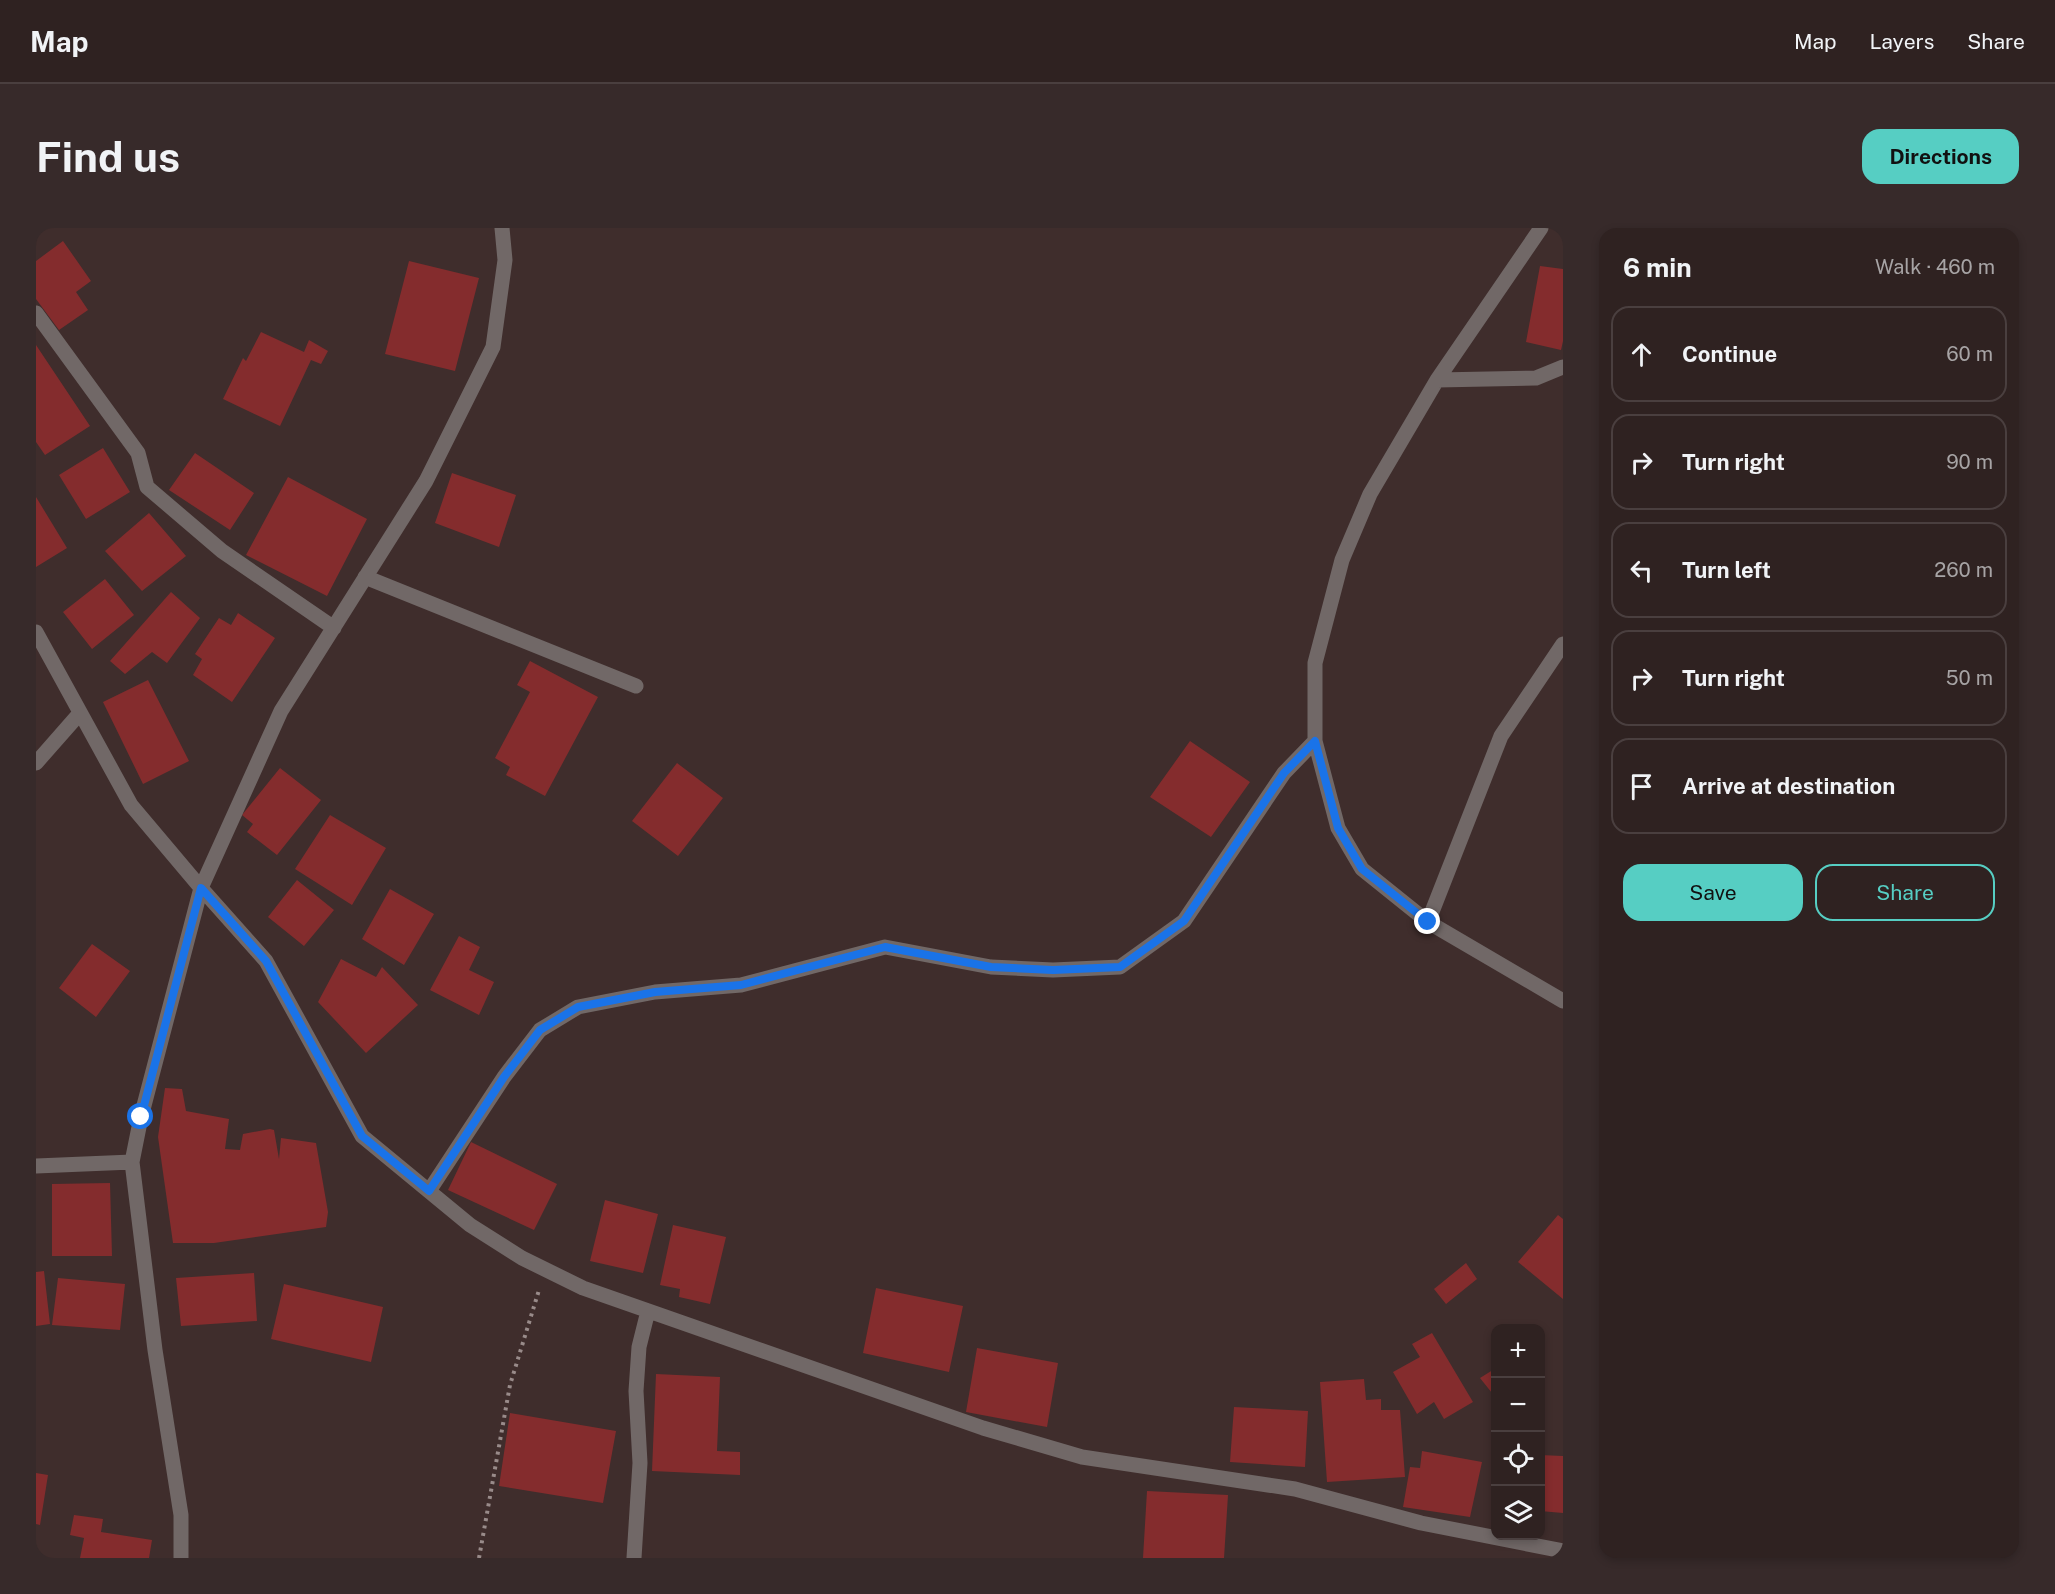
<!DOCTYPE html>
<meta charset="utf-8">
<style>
:root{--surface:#2f2221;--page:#372a2a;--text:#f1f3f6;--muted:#a7a4a5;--line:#4a3f3f;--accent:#56cec3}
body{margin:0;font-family:"Public Sans",sans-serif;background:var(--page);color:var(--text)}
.controls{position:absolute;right:18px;bottom:18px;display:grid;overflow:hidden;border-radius:12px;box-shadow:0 3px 9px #0003}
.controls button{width:54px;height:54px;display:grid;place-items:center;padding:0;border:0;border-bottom:2px solid var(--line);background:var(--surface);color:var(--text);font:30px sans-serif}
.stop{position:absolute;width:18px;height:18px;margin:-14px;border:4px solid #1a73e8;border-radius:50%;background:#fff}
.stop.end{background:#1a73e8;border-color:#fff;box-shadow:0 2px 6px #0008}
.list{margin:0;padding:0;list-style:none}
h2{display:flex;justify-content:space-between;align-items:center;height:78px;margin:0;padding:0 24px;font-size:26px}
h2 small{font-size:20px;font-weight:400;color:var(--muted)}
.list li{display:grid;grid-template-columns:39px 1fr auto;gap:18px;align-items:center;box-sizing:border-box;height:96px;margin:0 12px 12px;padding:0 12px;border:2px solid var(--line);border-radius:18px}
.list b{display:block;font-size:22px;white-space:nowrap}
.list em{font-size:20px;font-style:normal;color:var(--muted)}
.actions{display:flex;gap:12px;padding:18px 24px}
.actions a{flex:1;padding:14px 0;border:2px solid var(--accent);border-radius:18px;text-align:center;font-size:21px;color:var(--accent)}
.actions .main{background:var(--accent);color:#111}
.icon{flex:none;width:33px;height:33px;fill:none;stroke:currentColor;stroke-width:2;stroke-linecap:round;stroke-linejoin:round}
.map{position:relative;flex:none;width:1527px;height:1330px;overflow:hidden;border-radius:18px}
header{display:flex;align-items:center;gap:36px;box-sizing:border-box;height:84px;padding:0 30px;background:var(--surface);border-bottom:2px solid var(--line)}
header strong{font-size:28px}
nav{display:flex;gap:33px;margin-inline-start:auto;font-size:21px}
.intro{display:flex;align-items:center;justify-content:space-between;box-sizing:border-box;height:144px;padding:0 36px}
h1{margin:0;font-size:42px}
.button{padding:15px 27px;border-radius:18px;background:var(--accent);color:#111;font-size:21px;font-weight:700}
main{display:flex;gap:36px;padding:0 36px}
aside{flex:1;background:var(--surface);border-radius:18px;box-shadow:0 3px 9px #0003}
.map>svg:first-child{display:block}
</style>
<header>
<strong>Map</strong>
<nav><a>Map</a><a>Layers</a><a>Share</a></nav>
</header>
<div class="intro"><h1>Find us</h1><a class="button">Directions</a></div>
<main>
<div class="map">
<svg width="1527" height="1330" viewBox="0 0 1527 1330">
<rect width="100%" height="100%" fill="#3f2d2c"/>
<path fill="#842c2d" d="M 27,13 L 55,53 L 40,64 L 52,82 L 23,102 L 0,71 L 0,33 Z
M 373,33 L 443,50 L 419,143 L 349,126 Z
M 1504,38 L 1527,41 L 1527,113 L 1525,122 L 1490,114 Z
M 225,104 L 268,124 L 273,112 L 292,123 L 285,136 L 275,132 L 244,198 L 187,171 L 207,130 L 210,133 Z
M 0,117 L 54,198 L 9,227 L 0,214 Z
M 67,220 L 94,264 L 50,291 L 23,247 Z
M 159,225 L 218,265 L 194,302 L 133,262 Z
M 416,245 L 480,267 L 463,319 L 399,295 Z
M 252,249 L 331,291 L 291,368 L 210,327 Z
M 0,269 L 31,320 L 0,339 Z
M 113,285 L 150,328 L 106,363 L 69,323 Z
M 69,351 L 98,387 L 56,421 L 27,384 Z
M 135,364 L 164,390 L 131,435 L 116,424 L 89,446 L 74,433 Z
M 202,385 L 239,410 L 196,474 L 157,447 L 166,431 L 159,426 L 183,390 L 195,397 Z
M 494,433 L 562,469 L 509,568 L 470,547 L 474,539 L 459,530 L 494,464 L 481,457 Z
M 112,452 L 153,533 L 107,556 L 67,474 Z
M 1154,513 L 1214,554 L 1175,609 L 1114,569 Z
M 641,535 L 687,570 L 642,628 L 596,593 Z
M 244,540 L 285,572 L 241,627 L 211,604 L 217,596 L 206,587 Z
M 294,587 L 350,620 L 316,677 L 259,641 Z
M 261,652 L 298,682 L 268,718 L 232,689 Z
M 354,661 L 398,686 L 368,737 L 326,711 Z
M 423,708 L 444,719 L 433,742 L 458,754 L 443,787 L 394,762 Z
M 56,716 L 94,743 L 60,789 L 23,760 Z
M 305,731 L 340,749 L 346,739 L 382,777 L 330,825 L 282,774 Z
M 129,860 L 146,861 L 150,883 L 193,891 L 189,921 L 204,922 L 207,906 L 234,901 L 238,902 L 243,931 L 245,910 L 280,915 L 292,984 L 290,999 L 178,1015 L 137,1015 L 122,909 Z
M 435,914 L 521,956 L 498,1002 L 412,962 Z
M 74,955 L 76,1028 L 16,1028 L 16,956 Z
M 569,972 L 622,986 L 607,1045 L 554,1033 Z
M 1522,987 L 1527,991 L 1527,1071 L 1482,1034 Z
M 637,997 L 690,1009 L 674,1076 L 643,1069 L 644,1061 L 624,1057 Z
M 1430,1035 L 1441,1051 L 1410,1076 L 1398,1061 Z
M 8,1043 L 14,1096 L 0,1098 L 0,1044 Z
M 218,1045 L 221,1093 L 145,1098 L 140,1050 Z
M 22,1050 L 89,1056 L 84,1102 L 16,1097 Z
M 248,1056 L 347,1079 L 335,1134 L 235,1111 Z
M 840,1060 L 927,1078 L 913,1144 L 827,1125 Z
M 1396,1105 L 1437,1174 L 1408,1191 L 1398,1174 L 1381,1186 L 1357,1144 L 1384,1129 L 1376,1116 Z
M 941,1120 L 1022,1135 L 1011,1199 L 930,1184 Z
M 1460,1140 L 1460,1170 L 1444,1150 Z
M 620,1146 L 684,1149 L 681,1223 L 704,1224 L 704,1247 L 616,1243 Z
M 1328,1151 L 1330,1172 L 1345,1171 L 1345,1182 L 1364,1182 L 1369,1249 L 1291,1254 L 1284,1154 Z
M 1198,1179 L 1272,1183 L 1269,1239 L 1194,1234 Z
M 474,1185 L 580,1203 L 567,1275 L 463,1258 Z
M 1386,1223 L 1446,1234 L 1434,1289 L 1367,1279 L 1374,1239 L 1384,1240 Z
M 1504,1227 L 1527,1228 L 1527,1285 L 1504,1283 Z
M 0,1245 L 12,1247 L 4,1297 L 0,1296 Z
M 1111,1263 L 1192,1267 L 1188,1330 L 1107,1330 Z
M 38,1287 L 67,1291 L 65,1304 L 116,1312 L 113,1330 L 44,1330 L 48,1310 L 34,1307 Z"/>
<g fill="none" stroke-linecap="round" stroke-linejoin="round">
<path stroke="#998b8a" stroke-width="4" stroke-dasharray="3 4.5" stroke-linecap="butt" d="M 443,1330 L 474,1157 L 503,1062"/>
<path stroke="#716867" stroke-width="15" d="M 466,0 L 469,32 L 457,119 L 390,253 L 245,483 L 165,660 L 230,733 L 326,908 L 434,997 L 486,1030 L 547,1060 L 947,1200 L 1046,1229 L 1259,1261 L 1385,1295 L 1527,1323
M 1505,0 L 1401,152 L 1334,266 L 1306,332 L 1279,435 L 1279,513 L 1302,600 L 1326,641 L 1392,694 L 1527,773
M 0,85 L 102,225 L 111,259 L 186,323 L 298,400
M 1401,152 L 1500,150 L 1527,139
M 329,349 L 600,458
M 0,404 L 95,577 L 165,660 L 105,889 L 96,934 L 119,1122 L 145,1287 L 145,1330
M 0,535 L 44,485
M 1392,694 L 1465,508 L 1527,416
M 0,938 L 96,934
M 393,963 L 468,849 L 504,802 L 542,779 L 619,764 L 705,757 L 849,719 L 955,739 L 1017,742 L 1084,739 L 1148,693 L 1248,545 L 1279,513
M 598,1330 L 604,1235 L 600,1163 L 603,1119 L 612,1083"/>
</g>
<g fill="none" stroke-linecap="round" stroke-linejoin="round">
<path stroke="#1a73e8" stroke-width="8" d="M 105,889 L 165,660 L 230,733 L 326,908 L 393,963 L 468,849 L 504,802 L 542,779 L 619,764 L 705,757 L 849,719 L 955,739 L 1017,742 L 1084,739 L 1148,693 L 1248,545 L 1279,513 L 1302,600 L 1326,641 L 1392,694"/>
</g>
</svg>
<div class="controls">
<button>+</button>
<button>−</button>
<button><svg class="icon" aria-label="locate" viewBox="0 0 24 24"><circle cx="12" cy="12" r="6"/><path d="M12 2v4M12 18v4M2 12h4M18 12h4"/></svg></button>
<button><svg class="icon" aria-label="layers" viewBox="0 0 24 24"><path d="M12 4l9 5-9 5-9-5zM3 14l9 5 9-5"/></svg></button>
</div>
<div class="stop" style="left:105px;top:889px"></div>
<div class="stop end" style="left:1392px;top:694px"></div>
</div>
<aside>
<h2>6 min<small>Walk · 460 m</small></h2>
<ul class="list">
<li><svg class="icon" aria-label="ahead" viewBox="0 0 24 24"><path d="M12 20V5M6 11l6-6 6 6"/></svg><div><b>Continue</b></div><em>60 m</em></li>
<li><svg class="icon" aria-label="right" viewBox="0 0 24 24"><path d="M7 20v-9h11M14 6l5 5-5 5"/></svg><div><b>Turn right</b></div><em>90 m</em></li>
<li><svg class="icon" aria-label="left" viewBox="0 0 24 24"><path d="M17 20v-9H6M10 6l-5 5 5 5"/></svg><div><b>Turn left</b></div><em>260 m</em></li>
<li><svg class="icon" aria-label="right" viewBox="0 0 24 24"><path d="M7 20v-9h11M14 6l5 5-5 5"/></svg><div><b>Turn right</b></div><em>50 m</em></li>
<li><svg class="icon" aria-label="arrive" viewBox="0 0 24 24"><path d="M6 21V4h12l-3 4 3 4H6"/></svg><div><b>Arrive at destination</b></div></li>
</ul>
<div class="actions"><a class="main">Save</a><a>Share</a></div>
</aside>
</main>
